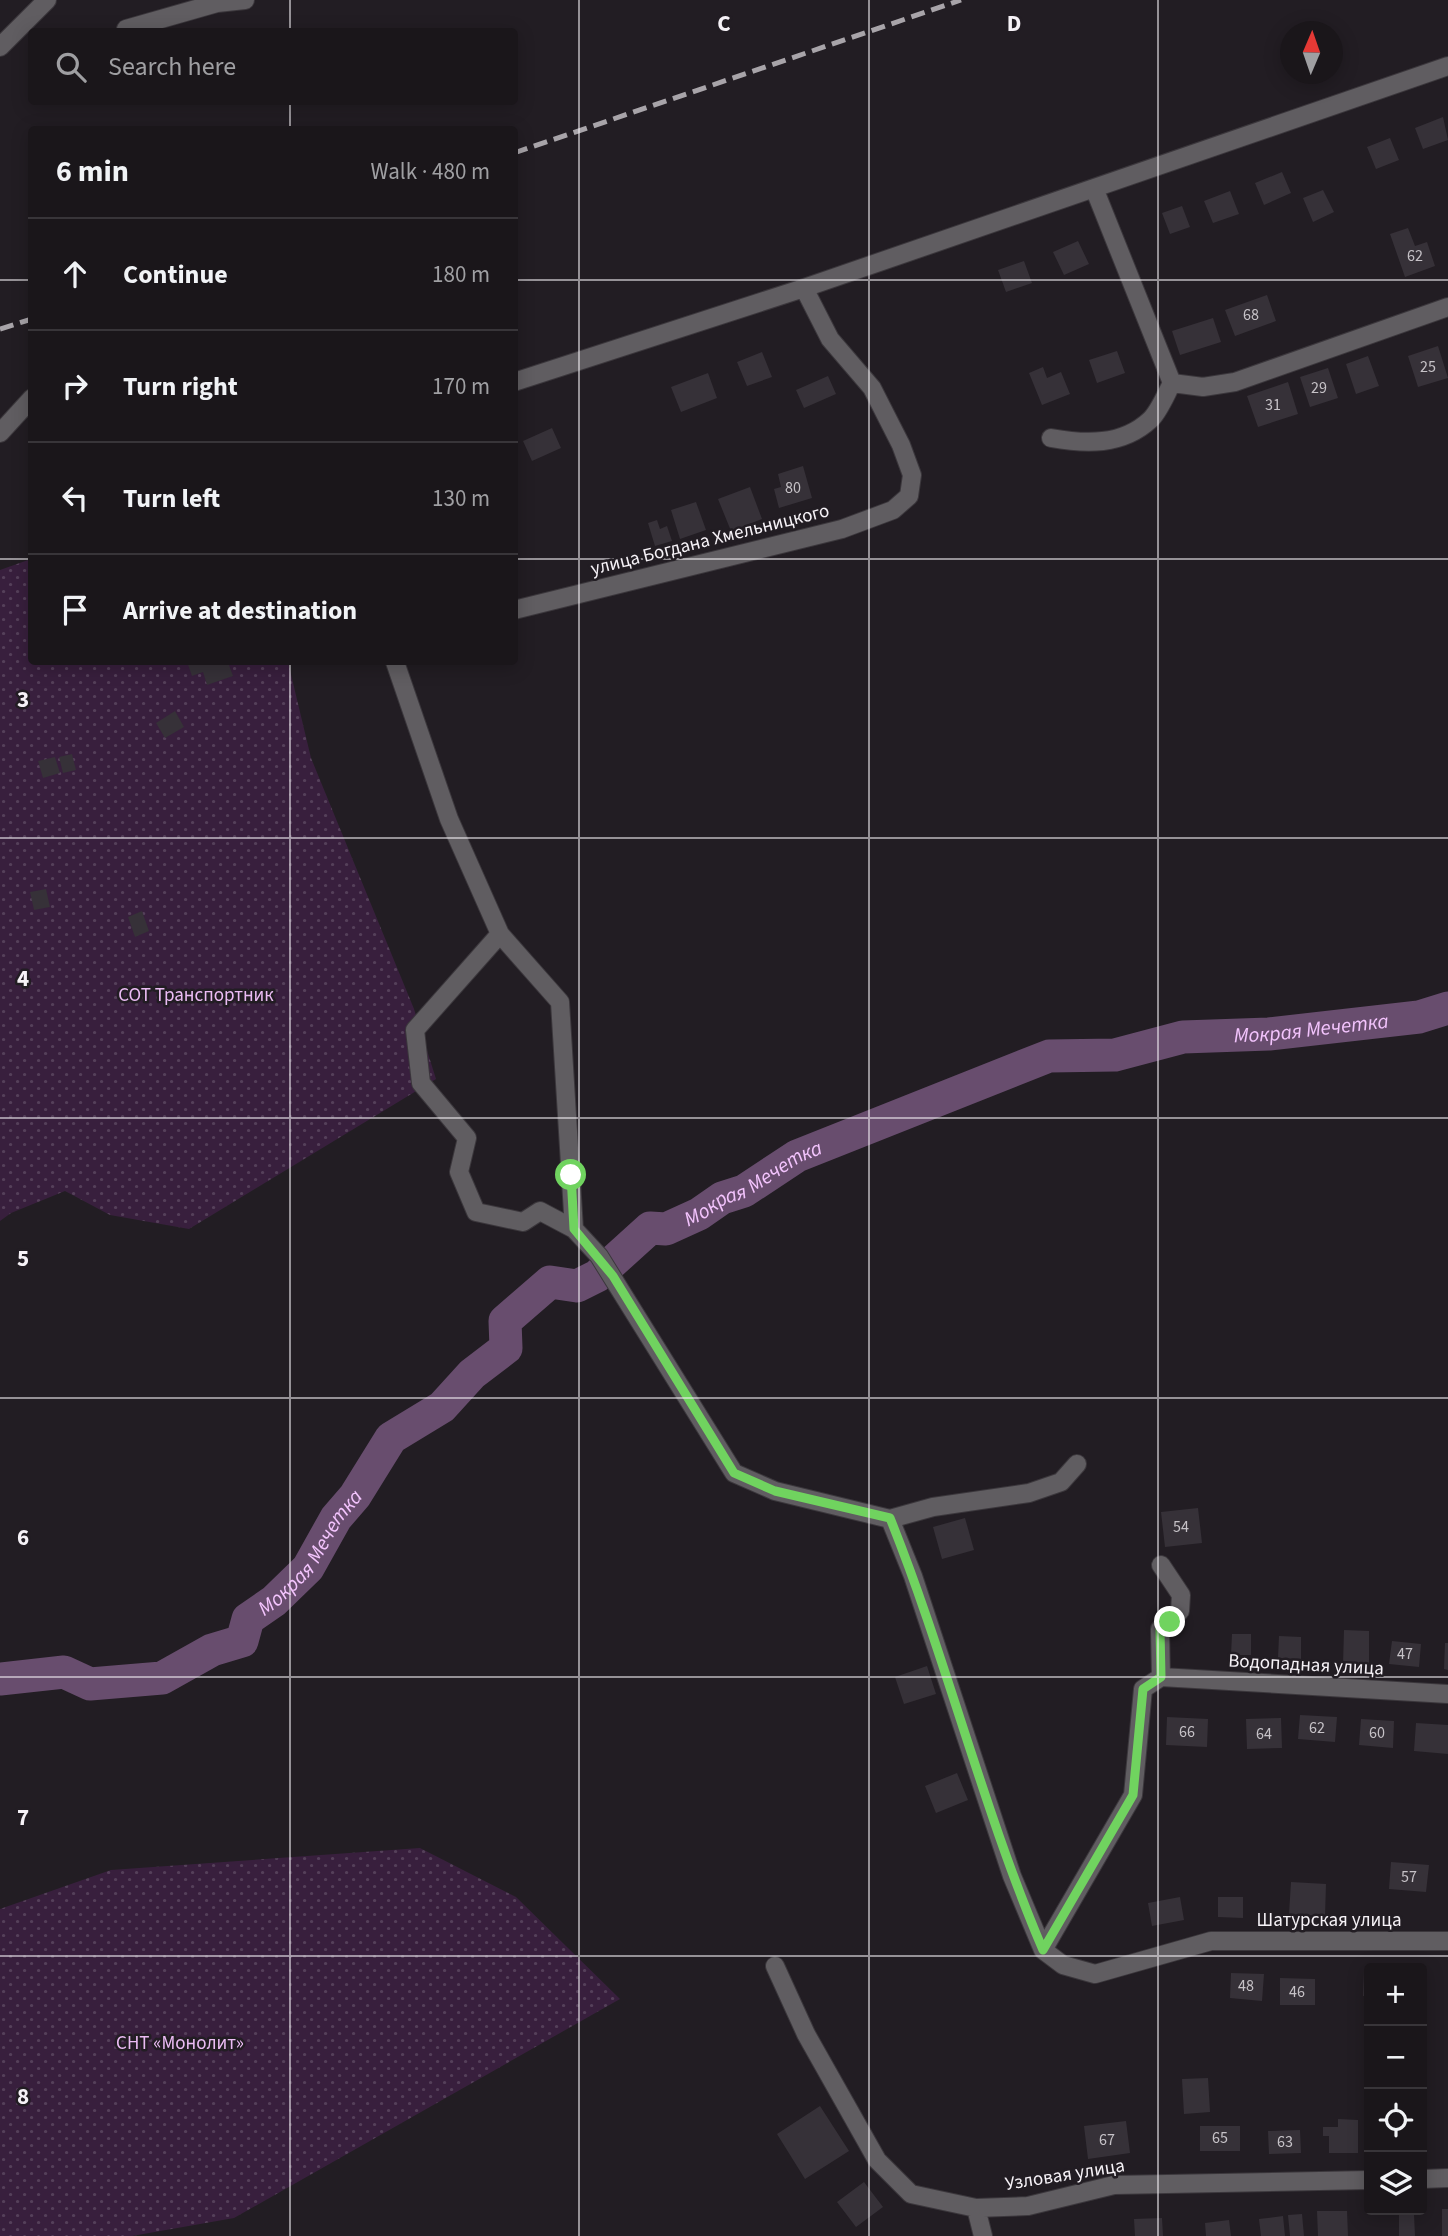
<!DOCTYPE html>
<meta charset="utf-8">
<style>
:root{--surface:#1a161a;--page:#231f23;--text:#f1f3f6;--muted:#9f9fa2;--line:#383539}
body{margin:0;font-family:"Source Sans 3",sans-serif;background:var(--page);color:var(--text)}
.controls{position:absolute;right:21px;bottom:21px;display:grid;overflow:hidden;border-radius:7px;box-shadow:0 4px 18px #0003}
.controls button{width:63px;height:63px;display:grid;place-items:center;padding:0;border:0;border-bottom:2px solid var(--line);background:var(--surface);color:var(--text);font:35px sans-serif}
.compass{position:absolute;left:1280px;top:21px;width:63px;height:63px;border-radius:50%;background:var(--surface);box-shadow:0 4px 18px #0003;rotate:2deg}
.stop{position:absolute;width:21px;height:21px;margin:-16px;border:5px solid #70d35f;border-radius:50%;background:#fff}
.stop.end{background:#70d35f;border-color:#fff;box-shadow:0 2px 7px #0008}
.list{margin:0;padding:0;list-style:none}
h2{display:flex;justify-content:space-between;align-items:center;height:91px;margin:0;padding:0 28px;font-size:30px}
h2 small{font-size:23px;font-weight:400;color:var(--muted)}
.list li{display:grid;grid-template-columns:46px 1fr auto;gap:21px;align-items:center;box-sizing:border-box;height:112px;padding:0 28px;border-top:2px solid var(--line)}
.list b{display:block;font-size:26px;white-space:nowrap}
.list em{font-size:23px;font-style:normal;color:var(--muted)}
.icon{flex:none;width:38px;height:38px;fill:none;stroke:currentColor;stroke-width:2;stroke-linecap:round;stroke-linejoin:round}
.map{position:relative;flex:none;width:1448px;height:2236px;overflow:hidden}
.search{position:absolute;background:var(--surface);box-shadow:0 4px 18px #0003;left:28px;top:28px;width:490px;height:77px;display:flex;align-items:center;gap:18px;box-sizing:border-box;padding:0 24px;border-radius:7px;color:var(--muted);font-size:26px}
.panel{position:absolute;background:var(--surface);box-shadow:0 4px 18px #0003;left:28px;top:126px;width:490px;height:539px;border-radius:7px}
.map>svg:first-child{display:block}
</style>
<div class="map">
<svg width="1448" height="2236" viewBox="0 0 1448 2236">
<defs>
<pattern id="park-dots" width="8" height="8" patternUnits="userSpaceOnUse" patternTransform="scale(1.75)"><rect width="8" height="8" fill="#381f3d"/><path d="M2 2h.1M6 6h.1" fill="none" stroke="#55405a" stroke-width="1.8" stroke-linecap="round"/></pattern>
</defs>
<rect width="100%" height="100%" fill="#221d23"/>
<path fill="url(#park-dots)" d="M 31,559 L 32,662 L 288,662 L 311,758 L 414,1009 L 436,1079 L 189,1229 L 110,1215 L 65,1191 L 11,1213 L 0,1221 L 0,570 Z
M 420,1848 L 516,1897 L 620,1999 L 234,2218 L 132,2236 L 0,2236 L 0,1909 L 111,1870 Z"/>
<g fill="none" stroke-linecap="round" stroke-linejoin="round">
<path stroke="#684d6e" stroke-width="33" id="s1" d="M 0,1679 L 64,1672 L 90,1684 L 162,1678 L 212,1650 L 242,1641 L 248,1619 L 274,1601 L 308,1568 L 336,1518 L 355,1496 L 391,1438 L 442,1407 L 472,1374 L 506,1348 L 505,1321 L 550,1282 L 577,1286 L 597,1276 L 650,1228 L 666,1229 L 699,1214 L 722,1198 L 744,1191 L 797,1156 L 1049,1056 L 1115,1055 L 1183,1037 L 1269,1034 L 1419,1017 L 1448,1008"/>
</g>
<path fill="#363138" d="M 1443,117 L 1448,140 L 1423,149 L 1415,128 Z
M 1390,138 L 1399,160 L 1376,169 L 1367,147 Z
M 1282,172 L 1291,193 L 1264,205 L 1255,183 Z
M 1323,190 L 1334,212 L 1313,222 L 1303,198 Z
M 1230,191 L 1239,214 L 1213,223 L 1204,201 Z
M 1182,206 L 1190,227 L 1170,234 L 1162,213 Z
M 1408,228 L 1415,246 L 1427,242 L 1435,266 L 1405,277 L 1390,234 Z
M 1078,241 L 1089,264 L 1064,275 L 1053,252 Z
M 1024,261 L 1032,283 L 1006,292 L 998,270 Z
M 1267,295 L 1276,321 L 1235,336 L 1225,310 Z
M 1213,318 L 1221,342 L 1180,355 L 1172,331 Z
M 1438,346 L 1448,378 L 1418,387 L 1408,356 Z
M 1117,351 L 1125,373 L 1097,383 L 1089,360 Z
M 762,352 L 772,377 L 747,386 L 737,362 Z
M 1368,356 L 1379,386 L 1356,394 L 1346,364 Z
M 1043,367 L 1047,378 L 1061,372 L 1070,394 L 1042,405 L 1029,373 Z
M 1328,368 L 1338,398 L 1310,407 L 1300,377 Z
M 708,373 L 717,398 L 681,412 L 671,387 Z
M 828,376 L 836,394 L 804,408 L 796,390 Z
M 1288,382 L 1298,414 L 1258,427 L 1247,396 Z
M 552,428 L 561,448 L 532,461 L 523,441 Z
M 803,466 L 812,498 L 779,508 L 774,489 L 781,487 L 778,474 Z
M 750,487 L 762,519 L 731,531 L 718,499 Z
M 696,502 L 706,530 L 680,539 L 671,510 Z
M 657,520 L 660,529 L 667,526 L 672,541 L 655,546 L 648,523 Z
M 187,662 L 236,662 L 229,665 L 233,676 L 207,685 L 203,672 L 192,676 Z
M 175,711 L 184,727 L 165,738 L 156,723 Z
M 72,754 L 76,770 L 63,773 L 59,757 Z
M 55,757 L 60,773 L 43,778 L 38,761 Z
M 46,889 L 50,907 L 34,910 L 30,892 Z
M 142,911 L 149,931 L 135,937 L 128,917 Z
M 1198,1508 L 1202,1543 L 1165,1547 L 1161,1512 Z
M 965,1518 L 974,1550 L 942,1559 L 933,1527 Z
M 1344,1630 L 1369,1631 L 1369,1666 L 1343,1665 Z
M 1232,1634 L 1251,1634 L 1251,1655 L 1231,1655 Z
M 1279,1636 L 1301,1637 L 1301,1659 L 1278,1658 Z
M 1392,1641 L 1421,1644 L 1419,1667 L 1389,1664 Z
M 1445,1643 L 1448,1643 L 1448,1670 L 1444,1669 Z
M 927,1666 L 936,1694 L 904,1704 L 895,1677 Z
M 1300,1715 L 1337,1717 L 1335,1742 L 1298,1739 Z
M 1167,1717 L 1208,1719 L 1207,1747 L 1166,1745 Z
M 1281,1718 L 1282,1748 L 1247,1749 L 1246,1719 Z
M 1361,1719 L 1394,1721 L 1393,1748 L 1359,1745 Z
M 1416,1723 L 1448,1725 L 1448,1754 L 1414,1751 Z
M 957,1773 L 968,1800 L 936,1813 L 925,1786 Z
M 1391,1862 L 1429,1865 L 1426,1892 L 1389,1889 Z
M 1291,1882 L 1326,1884 L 1325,1916 L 1289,1914 Z
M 1180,1897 L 1184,1920 L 1152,1926 L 1148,1903 Z
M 1218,1897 L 1243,1897 L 1243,1918 L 1218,1917 Z
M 1364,1971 L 1369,1971 L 1369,1996 L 1363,1996 Z
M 1231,1973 L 1264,1974 L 1262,2001 L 1230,1998 Z
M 1280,1978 L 1315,1979 L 1315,2005 L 1280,2005 Z
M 1208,2078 L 1210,2112 L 1184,2114 L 1182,2079 Z
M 820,2106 L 849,2151 L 805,2179 L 777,2134 Z
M 1338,2119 L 1358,2120 L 1358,2153 L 1329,2153 L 1329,2136 L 1323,2136 L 1323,2127 L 1338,2127 Z
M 1126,2121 L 1130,2153 L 1088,2159 L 1084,2126 Z
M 1200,2126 L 1240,2126 L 1240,2151 L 1200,2151 Z
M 1300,2130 L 1301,2153 L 1269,2154 L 1268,2131 Z
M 864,2182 L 883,2207 L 856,2227 L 837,2202 Z
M 1442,2209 L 1448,2209 L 1448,2236 L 1442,2236 Z
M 1317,2211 L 1347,2211 L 1348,2236 L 1318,2236 Z
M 1302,2214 L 1304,2236 L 1290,2236 L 1288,2215 Z
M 1399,2214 L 1414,2214 L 1415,2236 L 1399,2236 Z
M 1283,2216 L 1285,2236 L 1261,2236 L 1259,2219 Z
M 1162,2218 L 1163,2236 L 1135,2236 L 1134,2219 Z
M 1229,2220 L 1231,2236 L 1206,2236 L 1205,2223 Z"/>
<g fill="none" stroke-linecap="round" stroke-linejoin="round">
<defs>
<path id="minor" d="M 126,29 L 217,3 L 245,0
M 0,47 L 47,0
M 1094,188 L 1172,383
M 514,382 L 804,288 L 1448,66
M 0,433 L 32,398
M 1051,438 C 1085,444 1122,446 1150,420 C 1159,412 1166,394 1172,383 L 1203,387 L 1235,382 L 1448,307
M 514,610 L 842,529 L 893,510 L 909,496 L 912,475 L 901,445 L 872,388 L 830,339 L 804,288
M 395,662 L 449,819 L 500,934 L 560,1002 L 574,1229
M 500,934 L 415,1030 L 421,1083 L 467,1138 L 459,1172 L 476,1212 L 523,1222 L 540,1211 L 574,1229 L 599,1256 L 734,1473 L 775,1491 L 890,1519 L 913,1576 L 1012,1876 L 1043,1950 L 1063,1965 L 1095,1974 L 1211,1941 L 1448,1941
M 890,1519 L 933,1507 L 1029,1493 L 1061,1482 L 1077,1464
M 1161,1677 L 1448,1694
M 1043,1950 L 1133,1795 L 1143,1689 L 1161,1677 L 1160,1629 L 1180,1611 L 1181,1595 L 1161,1565
M 775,1966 L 806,2034 L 877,2160 L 911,2194 L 976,2208 L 1028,2206 L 1114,2185 L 1369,2180
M 1422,2179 L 1448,2178
M 976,2208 L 983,2236"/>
</defs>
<use href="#minor" stroke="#3b373c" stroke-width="20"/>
<use href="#minor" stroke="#605d61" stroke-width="18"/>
<path stroke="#a8a4a9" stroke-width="5" stroke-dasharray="14 7" stroke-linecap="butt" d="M 514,153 L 961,0
M 0,329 L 32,319"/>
</g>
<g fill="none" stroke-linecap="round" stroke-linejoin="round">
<path stroke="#70d35f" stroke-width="9" d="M 571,1175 L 574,1229 L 613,1276 L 734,1473 L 775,1491 L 890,1518 C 947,1660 983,1810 1043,1950 L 1133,1795 L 1143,1689 L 1161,1677 L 1160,1629 L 1170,1622"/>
</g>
<path fill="none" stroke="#f6f2f7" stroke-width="2" stroke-opacity="0.55" d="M 290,0 L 290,32M 579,0 L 579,2236M 869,0 L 869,2236M 1158,0 L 1158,2236M 290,102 L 290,130M 0,280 L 32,280M 514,280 L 1448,280M 0,559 L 32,559M 514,559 L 1448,559M 290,662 L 290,2236M 0,838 L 1448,838M 0,1118 L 1448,1118M 0,1398 L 1448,1398M 0,1677 L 1448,1677M 0,1956 L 1448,1956"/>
<g text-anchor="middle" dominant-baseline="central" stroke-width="5" stroke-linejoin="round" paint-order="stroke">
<g font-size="16" fill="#c6c2c7">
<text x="1415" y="256">62</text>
<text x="1251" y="315">68</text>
<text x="1428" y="367">25</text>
<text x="1319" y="388">29</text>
<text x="1273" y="405">31</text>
<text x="793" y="488">80</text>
<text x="1181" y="1527">54</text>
<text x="1405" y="1654">47</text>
<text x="1317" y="1728">62</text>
<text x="1187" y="1732">66</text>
<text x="1377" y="1733">60</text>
<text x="1264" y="1734">64</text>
<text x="1409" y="1877">57</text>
<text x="1246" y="1986">48</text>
<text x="1297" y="1992">46</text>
<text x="1220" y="2138">65</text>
<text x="1107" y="2140">67</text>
<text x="1285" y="2142">63</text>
</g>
<g font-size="19" fill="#f6f2f7" stroke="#221d23">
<text transform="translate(710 540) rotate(-14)">улица Богдана Хмельницкого</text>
<text transform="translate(1306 1665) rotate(3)">Водопадная улица</text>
<text x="1329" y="1920">Шатурская улица</text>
<text transform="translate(1065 2175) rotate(-9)">Узловая улица</text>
</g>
<g font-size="19" fill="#ebbcf4" stroke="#221d23">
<text x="196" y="995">СОТ Транспортник</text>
<text x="180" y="2043">СНТ «Монолит»</text>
</g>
<g font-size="21" font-style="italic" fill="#f3c4fd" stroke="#221d23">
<text stroke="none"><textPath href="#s1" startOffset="1568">Мокрая Мечетка</textPath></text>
<text stroke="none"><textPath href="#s1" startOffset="980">Мокрая Мечетка</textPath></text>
<text stroke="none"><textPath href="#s1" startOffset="369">Мокрая Мечетка</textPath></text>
</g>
</g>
<g font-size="23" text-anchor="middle" font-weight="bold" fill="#f6f2f7" stroke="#221d23" stroke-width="5" stroke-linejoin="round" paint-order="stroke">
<text x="724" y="31">C</text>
<text x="1014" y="31">D</text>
<text x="23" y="707">3</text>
<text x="23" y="986">4</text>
<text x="23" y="1266">5</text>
<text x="23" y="1545">6</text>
<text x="23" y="1825">7</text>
<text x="23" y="2104">8</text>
</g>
</svg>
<div class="controls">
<button>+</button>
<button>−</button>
<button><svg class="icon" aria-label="locate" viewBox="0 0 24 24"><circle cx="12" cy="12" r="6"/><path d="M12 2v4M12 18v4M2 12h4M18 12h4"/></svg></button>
<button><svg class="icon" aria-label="layers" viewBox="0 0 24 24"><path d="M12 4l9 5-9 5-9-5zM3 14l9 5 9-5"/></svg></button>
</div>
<svg class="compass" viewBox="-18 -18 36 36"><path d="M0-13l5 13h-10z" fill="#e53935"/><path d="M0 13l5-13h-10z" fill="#9f9fa2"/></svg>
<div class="stop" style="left:571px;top:1175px"></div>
<div class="stop end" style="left:1170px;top:1622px"></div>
<div class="search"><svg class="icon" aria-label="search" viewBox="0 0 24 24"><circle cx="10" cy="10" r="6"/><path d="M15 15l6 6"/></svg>Search here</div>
<section class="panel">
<h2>6 min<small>Walk · 480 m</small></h2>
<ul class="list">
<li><svg class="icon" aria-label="ahead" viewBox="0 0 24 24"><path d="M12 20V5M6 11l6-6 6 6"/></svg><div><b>Continue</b></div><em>180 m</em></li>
<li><svg class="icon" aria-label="right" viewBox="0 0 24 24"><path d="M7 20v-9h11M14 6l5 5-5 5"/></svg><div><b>Turn right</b></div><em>170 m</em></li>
<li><svg class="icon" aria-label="left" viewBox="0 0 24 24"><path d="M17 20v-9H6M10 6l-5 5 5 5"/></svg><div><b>Turn left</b></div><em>130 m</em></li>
<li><svg class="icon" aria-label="arrive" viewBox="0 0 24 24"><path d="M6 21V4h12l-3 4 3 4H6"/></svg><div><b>Arrive at destination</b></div></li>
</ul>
</section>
</div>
